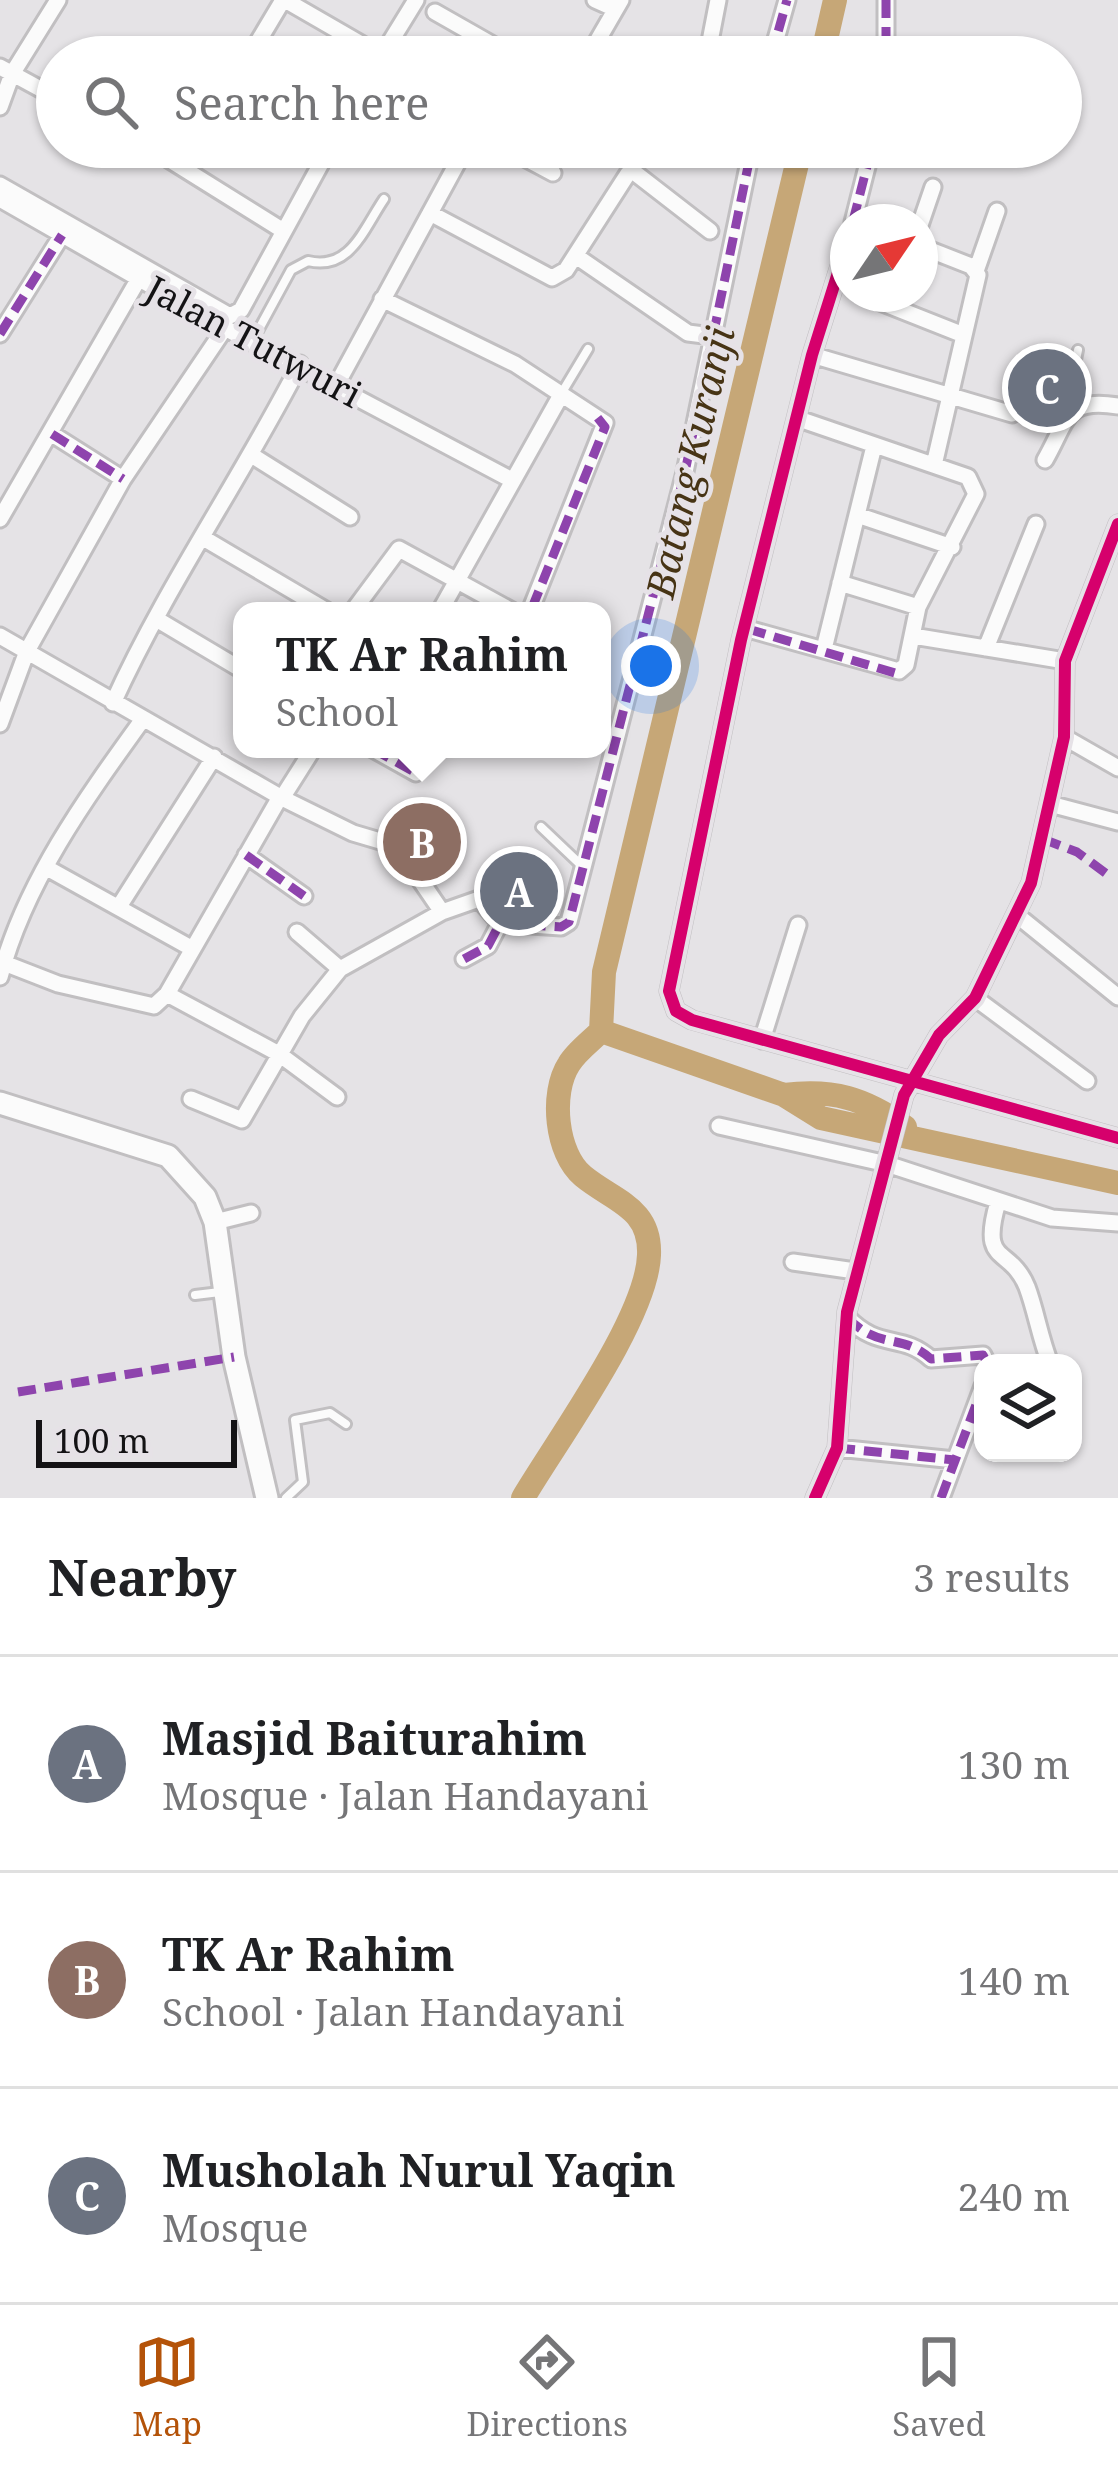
<!DOCTYPE html>
<meta charset="utf-8">
<style>
:root{--surface:#fff;--page:#f2f2f2;--text:#202124;--muted:#757577;--line:#e0e0e0;--accent:#b45309}
body{margin:0;font-family:"Noto Serif",serif;background:var(--page);color:var(--text)}
.controls{position:absolute;right:36px;bottom:36px;display:grid;overflow:hidden;border-radius:24px;box-shadow:0 3px 9px #0004}
.controls button{width:108px;height:108px;display:grid;place-items:center;padding:0;border:0;border-bottom:3px solid var(--line);background:var(--surface);color:var(--text);font:60px sans-serif}
.compass{position:absolute;left:830px;top:204px;width:108px;height:108px;border-radius:50%;background:var(--surface);box-shadow:0 3px 9px #0004;rotate:55deg}
.scale{position:absolute;left:36px;bottom:30px;width:201px;box-sizing:border-box;padding-left:12px;border:6px solid #141315;border-top:0;font-size:33px;line-height:42px;white-space:nowrap;color:#141315;-webkit-text-stroke:9px #e6e2e7;paint-order:stroke}
.you{position:absolute;left:651px;top:666px;width:42px;height:42px;margin:-30px;border:9px solid #fff;border-radius:50%;background:#1a73e8;box-shadow:0 0 0 18px #1a73e833}
.badge{display:grid;place-items:center;width:78px;height:78px;border-radius:50%;background:var(--accent);color:#fff;font-size:39px;font-weight:700}
.pin{position:absolute;translate:-50% -50%;border:6px solid #fff;box-shadow:0 3px 12px #0006}
.popup{position:absolute;left:233px;top:602px;width:378px;height:156px;box-sizing:border-box;display:grid;place-content:center;border-radius:24px;background:var(--surface);filter:drop-shadow(0 3px 9px #0005);font-size:39px;white-space:nowrap;color:var(--muted)}
.popup b{font-size:45px;color:var(--text)}
.popup::after{content:'';position:absolute;left:50%;top:100%;margin-left:-24px;border:24px solid transparent;border-top-color:var(--surface)}
.list{margin:0;padding:0;list-style:none}
h2{display:flex;justify-content:space-between;align-items:center;height:156px;margin:0;padding:0 48px;font-size:51px}
h2 small{font-size:39px;font-weight:400;color:var(--muted)}
.list li{display:grid;grid-template-columns:78px 1fr auto;gap:36px;align-items:center;box-sizing:border-box;height:216px;padding:0 48px;border-top:3px solid var(--line)}
.list b{display:block;font-size:45px;white-space:nowrap}
.list p{margin:0;font-size:39px;white-space:nowrap;color:var(--muted)}
.list em{font-size:39px;font-style:normal;color:var(--muted)}
.icon{flex:none;width:66px;height:66px;fill:none;stroke:currentColor;stroke-width:2;stroke-linecap:round;stroke-linejoin:round}
.map{position:relative;flex:none;width:1118px;height:1498px;overflow:hidden}
.search{position:absolute;background:var(--surface);box-shadow:0 3px 9px #0004;left:36px;right:36px;top:36px;height:132px;display:flex;align-items:center;gap:30px;box-sizing:border-box;padding:0 42px;border-radius:66px;color:var(--muted);font-size:45px}
.sheet{height:804px;background:var(--surface)}
nav{display:flex;justify-content:space-around;align-items:center;box-sizing:border-box;height:168px;border-top:3px solid var(--line);background:var(--surface);font-size:33px;color:var(--muted)}
nav a{display:grid;justify-items:center;gap:6px}
nav .on{color:var(--accent)}
.map>svg:first-child{display:block}
</style>
<div class="map">
<svg width="1118" height="1498" viewBox="0 0 1118 1498">
<rect width="100%" height="100%" fill="#e5e3e6"/>
<g fill="none" stroke-linecap="round" stroke-linejoin="round">
<path stroke="#c6a777" stroke-width="24" d="M 822,57 L 835,0
M 601,1031 L 784,1095 L 821,1118 L 1118,1183
M 784,1095 C 833,1089 864,1098 905,1127
M 523,1498 C 558,1439 647,1318 649,1255 C 651,1207 613,1201 583,1176 C 556,1154 550,1093 569,1064 C 576,1052 591,1041 601,1031 L 604,972 L 801,147"/>
<defs>
<path id="service" d="M 253,340 L 291,270 L 308,261 C 350,271 363,230 384,199
M 1078,350 L 1072,379 L 1081,404
M 561,394 L 588,349
M 541,827 L 581,865
M 195,1295 L 220,1292
M 286,1498 L 303,1482 L 295,1420 L 330,1413 L 346,1424"/>
<path id="minor" d="M 285,0 L 382,56
M 595,0 L 615,9
M 886,0 L 886,57
M 435,12 L 514,57
M 249,57 L 283,0
M 381,57 L 416,0
M 588,57 L 621,0
M 707,57 L 718,0
M 771,57 L 787,0
M 0,67 L 57,98
M 0,107 L 12,74 L 58,0
M 149,147 L 282,230
M 504,147 L 553,173
M 185,166 L 197,147
M 630,169 L 710,231
M 0,185 L 230,316 L 241,310 L 330,147
M 0,199 L 225,328 L 510,479
M 430,213 L 552,278 L 566,270 L 645,147
M 853,222 L 872,147
M 920,225 L 933,187
M 848,241 L 812,355 L 741,640 L 669,991 L 676,1011 L 692,1020 L 1118,1138
M 920,246 L 971,266 L 978,275 L 934,465
M 576,256 L 688,333 L 712,336
M 976,271 L 997,211
M 860,294 L 961,334
M 382,299 L 515,364 L 605,423 L 530,611
M 0,334 L 62,235
M 812,355 L 1012,414
M 337,384 L 466,147
M 52,434 L 123,479
M 253,456 L 350,517
M 1045,460 C 1068,420 1065,397 1118,406
M 857,515 L 952,547
M 0,519 L 138,280
M 205,539 L 327,611
M 840,583 L 918,607
M 353,611 L 399,549 L 512,611
M 440,611 L 561,395
M 158,620 L 242,670
M 748,629 L 899,671 L 906,665 L 918,607 L 976,494 L 968,477 L 799,419
M 0,636 L 282,798 L 353,833 L 397,846 L 442,912 L 479,899 L 500,923
M 913,636 L 1065,661
M 986,648 L 1036,524
M 824,649 L 874,446
M 113,703 C 166,586 241,479 300,364
M 0,724 L 27,651 L 123,479 L 225,328
M 1064,737 L 1118,768
M 373,749 L 416,773
M 282,798 L 313,749
M 1050,804 L 1118,822
M 246,855 L 304,896
M 47,868 L 191,948
M 120,905 L 214,757
M 1018,916 L 1118,997
M 500,923 L 561,927 L 569,922 L 685,472 L 752,147
M 297,932 L 340,969
M 464,959 L 488,946 L 500,923
M 4,963 L 58,984 L 154,1006 L 167,994 L 280,797
M 0,977 C 25,882 86,798 143,719
M 167,994 L 279,1054 L 337,1097
M 975,998 L 1087,1081
M 762,1040 L 798,925
M 191,1099 L 242,1120 L 302,1016 L 340,969 L 442,912
M 719,1126 L 887,1164 L 1052,1218 L 1118,1223
M 998,1202 C 979,1267 1010,1245 1027,1287 C 1036,1311 1040,1338 1050,1363
M 215,1222 L 251,1213
M 793,1262 L 855,1271
M 847,1317 C 879,1351 901,1332 931,1359 L 983,1355 L 987,1363
M 837,1448 L 955,1460
M 815,1498 L 837,1448 L 847,1312 L 904,1095 L 939,1035 L 975,998 L 1031,883 L 1064,737 L 1065,661 L 1118,524
M 941,1498 L 983,1386"/>
<path id="secondary" d="M 0,1103 L 168,1156 L 205,1197 L 215,1222 L 234,1357 L 267,1498"/>
</defs>
<use href="#service" stroke="#c1bfc1" stroke-width="14"/>
<use href="#minor" stroke="#c1bfc1" stroke-width="21"/>
<use href="#secondary" stroke="#c1bfc1" stroke-width="27"/>
<use href="#service" stroke="#fbfbfb" stroke-width="8"/>
<use href="#minor" stroke="#fbfbfb" stroke-width="15"/>
<use href="#secondary" stroke="#fbfbfb" stroke-width="21"/>
<path stroke="#8e44ad" stroke-width="9" stroke-dasharray="18 9" stroke-linecap="butt" d="M 886,0 L 886,57
M 771,57 L 787,0
M 853,221 L 872,147
M 0,334 L 62,235
M 52,434 L 123,479
M 532,608 L 605,427 L 597,417
M 748,629 L 895,673
M 373,749 L 416,773
M 1043,839 L 1077,852 L 1108,875
M 246,855 L 304,896
M 464,959 L 488,946 L 500,923 L 561,927 L 569,922 L 685,472 L 752,147
M 847,1317 C 879,1351 901,1332 931,1359 L 983,1355 L 987,1363
M 18,1392 L 234,1357
M 837,1448 L 955,1460
M 941,1498 L 983,1386"/>
<defs>
<path id="cycleway" d="M 848,241 L 812,355 L 741,640 L 669,991 L 676,1011 L 692,1020 L 1118,1138
M 815,1498 L 837,1448 L 847,1312 L 904,1095 L 939,1035 L 975,998 L 1031,883 L 1064,737 L 1065,661 L 1118,524"/>
</defs>
<use href="#cycleway" stroke="#e6e2e7" stroke-width="20"/>
<use href="#cycleway" stroke="#d6006c" stroke-width="12"/>
</g>
<g text-anchor="middle" dominant-baseline="central" stroke-width="10" stroke-linejoin="round" paint-order="stroke">
<g font-size="36" fill="#141315" stroke="#e6e2e7">
<text transform="translate(254 341) rotate(28)">Jalan Tutwuri</text>
</g>
<g font-size="39" font-style="italic" fill="#473415" stroke="#e6e2e7">
<text transform="translate(689 462) rotate(-77)">Batang Kuranji</text>
</g>
</g>
</svg>
<div class="controls">
<button><svg class="icon" aria-label="layers" viewBox="0 0 24 24"><path d="M12 4l9 5-9 5-9-5zM3 14l9 5 9-5"/></svg></button>
</div>
<svg class="compass" viewBox="-18 -18 36 36"><path d="M0-13l5 13h-10z" fill="#e53935"/><path d="M0 13l5-13h-10z" fill="#757577"/></svg>
<div class="scale">100 m</div>
<div class="you"></div>
<div class="pin badge" style="left:519px;top:891px;background:#6b7280">A</div>
<div class="pin badge" style="left:422px;top:842px;background:#8d6e63">B</div>
<div class="popup"><b>TK Ar Rahim</b>School</div>
<div class="pin badge" style="left:1047px;top:388px;background:#6b7280">C</div>
<div class="search"><svg class="icon" aria-label="search" viewBox="0 0 24 24"><circle cx="10" cy="10" r="6"/><path d="M15 15l6 6"/></svg>Search here</div>
</div>
<section class="sheet">
<h2>Nearby<small>3 results</small></h2>
<ul class="list">
<li><span class="badge" style="background:#6b7280">A</span><div><b>Masjid Baiturahim</b><p>Mosque · Jalan Handayani</p></div><em>130 m</em></li>
<li><span class="badge" style="background:#8d6e63">B</span><div><b>TK Ar Rahim</b><p>School · Jalan Handayani</p></div><em>140 m</em></li>
<li><span class="badge" style="background:#6b7280">C</span><div><b>Musholah Nurul Yaqin</b><p>Mosque</p></div><em>240 m</em></li>
</ul>
</section>
<nav>
<a class="on"><svg class="icon" aria-label="map" viewBox="0 0 24 24"><path d="M3 6l6-2 6 2 6-2v14l-6 2-6-2-6 2zM9 4v14M15 6v14"/></svg>Map</a>
<a><svg class="icon" aria-label="directions" viewBox="0 0 24 24"><path d="M12 3l9 9-9 9-9-9zM9 14v-3h6M13 9l2 2-2 2"/></svg>Directions</a>
<a><svg class="icon" aria-label="saved" viewBox="0 0 24 24"><path d="M7 4h10v16l-5-4-5 4z"/></svg>Saved</a>
</nav>
